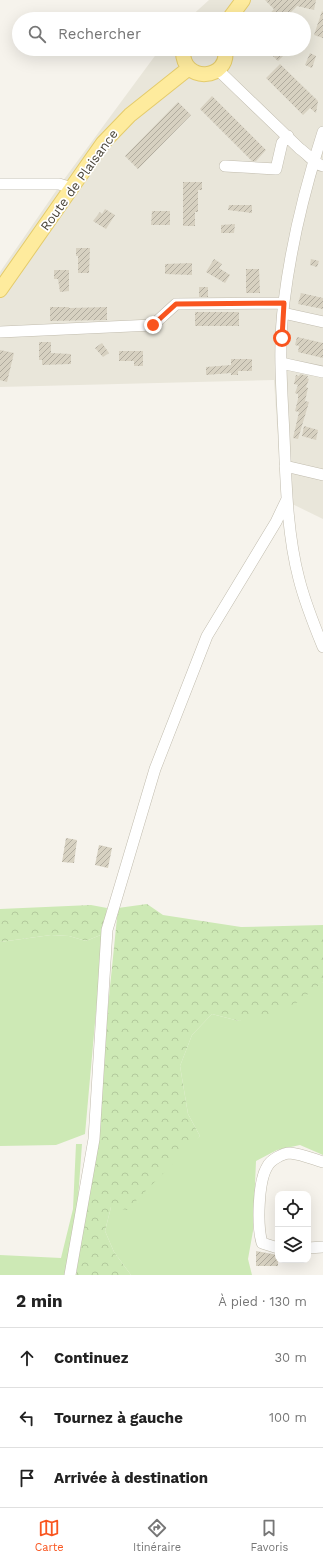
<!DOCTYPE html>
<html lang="fr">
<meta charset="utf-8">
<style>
:root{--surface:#fff;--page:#f2f2f2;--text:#222;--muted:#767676;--line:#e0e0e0;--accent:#f9551f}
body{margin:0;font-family:"Work Sans",sans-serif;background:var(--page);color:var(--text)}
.controls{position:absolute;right:12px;bottom:12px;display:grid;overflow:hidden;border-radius:8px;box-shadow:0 4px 16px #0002}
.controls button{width:36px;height:36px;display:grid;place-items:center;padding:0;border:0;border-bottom:1px solid var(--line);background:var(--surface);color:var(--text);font:20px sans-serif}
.stop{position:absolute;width:12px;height:12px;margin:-9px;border:3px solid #f9551f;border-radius:50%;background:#fff}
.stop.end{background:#f9551f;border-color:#fff;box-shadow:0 1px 4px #0008}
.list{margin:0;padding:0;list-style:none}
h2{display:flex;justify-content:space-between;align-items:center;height:52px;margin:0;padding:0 16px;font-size:17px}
h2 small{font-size:13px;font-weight:400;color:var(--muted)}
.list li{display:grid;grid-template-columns:26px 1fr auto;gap:12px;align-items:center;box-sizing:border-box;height:60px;padding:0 16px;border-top:1px solid var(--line)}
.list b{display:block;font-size:15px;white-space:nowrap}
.list em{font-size:13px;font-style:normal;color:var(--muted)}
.icon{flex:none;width:22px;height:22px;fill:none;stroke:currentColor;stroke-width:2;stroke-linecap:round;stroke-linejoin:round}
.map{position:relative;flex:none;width:323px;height:1275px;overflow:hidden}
.search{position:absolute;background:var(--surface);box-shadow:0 4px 16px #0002;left:12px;right:12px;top:12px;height:44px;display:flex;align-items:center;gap:10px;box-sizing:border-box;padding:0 14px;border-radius:22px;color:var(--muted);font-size:15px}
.sheet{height:232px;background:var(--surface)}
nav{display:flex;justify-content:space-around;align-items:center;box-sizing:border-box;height:56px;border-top:1px solid var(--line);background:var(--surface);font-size:11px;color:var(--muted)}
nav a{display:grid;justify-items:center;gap:2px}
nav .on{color:var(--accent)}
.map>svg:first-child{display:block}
</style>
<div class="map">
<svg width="323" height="1275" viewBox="0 0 323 1275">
<defs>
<pattern id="forest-crowns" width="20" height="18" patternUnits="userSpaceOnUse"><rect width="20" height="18" fill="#cde9b5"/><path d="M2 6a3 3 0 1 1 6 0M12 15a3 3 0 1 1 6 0" fill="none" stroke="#b2c99c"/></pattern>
<pattern id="building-hatch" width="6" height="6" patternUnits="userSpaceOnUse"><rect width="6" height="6" fill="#d7d1c1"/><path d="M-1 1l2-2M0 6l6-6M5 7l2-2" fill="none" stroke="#b0ab9e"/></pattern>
</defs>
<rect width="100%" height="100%" fill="#f6f3ec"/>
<path fill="#e9e6da" d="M 209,0 L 323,0 L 323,519 L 282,499 L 274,380 L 0,387 L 0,272 L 65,178 L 160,49 L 304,49 L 304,19 L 188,19 Z"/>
<path fill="#cde9b5" d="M 103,934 L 85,1134 L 56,1145 L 0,1146 L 0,942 L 51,935 L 69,936 L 86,941 Z
M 323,982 L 323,1155 L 300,1145 L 277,1150 L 256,1161 L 253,1231 L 248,1259 L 252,1275 L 131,1275 L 114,1252 L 105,1231 L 111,1207 L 200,1136 L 188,1114 L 180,1066 L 192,1035 L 212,1014 L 239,1021 Z
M 76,1144 L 82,1144 L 77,1213 L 67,1275 L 0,1275 L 0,1255 L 61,1258 L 73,1209 Z"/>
<path fill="url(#forest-crowns)" d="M 147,904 L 163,915 L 241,927 L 323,925 L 323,982 L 298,1002 L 266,1017 L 239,1021 L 212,1014 L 192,1035 L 180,1066 L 188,1114 L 200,1136 L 127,1210 L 111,1207 L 105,1231 L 114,1252 L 131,1275 L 76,1275 L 97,1115 L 118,908 Z
M 91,905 L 107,908 L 103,934 L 86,941 L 69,936 L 51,935 L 0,942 L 0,909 Z"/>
<path fill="url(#building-hatch)" d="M 265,0 L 316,0 L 314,10 L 297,6 L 284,19 L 265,19 L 274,9 Z
M 322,11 L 323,12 L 323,38 L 314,35 Z
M 266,49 L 290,49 L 278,61 Z
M 310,53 L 316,56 L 312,68 L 305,65 Z
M 280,64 L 318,101 L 316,113 L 310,108 L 303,115 L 266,78 Z
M 212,96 L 266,150 L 256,161 L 252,161 L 200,109 Z
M 178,102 L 191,115 L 138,169 L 125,156 Z
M 183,182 L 202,182 L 202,190 L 198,190 L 198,212 L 195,212 L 195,226 L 183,226 Z
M 229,205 L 252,205 L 252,213 L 228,210 Z
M 105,209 L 115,215 L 106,229 L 93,221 L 100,212 L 102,214 Z
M 152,211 L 170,211 L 170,225 L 151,225 Z
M 235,224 L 234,233 L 221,233 L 221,225 Z
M 76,248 L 90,248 L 89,273 L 78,273 L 78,256 L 76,256 Z
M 214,259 L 222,264 L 219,268 L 230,275 L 225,283 L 206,272 Z
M 311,259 L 319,261 L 317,267 L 310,265 Z
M 192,263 L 192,275 L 165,274 L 165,264 Z
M 246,269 L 259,269 L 260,293 L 246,293 Z
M 54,270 L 69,270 L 69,291 L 60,292 L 58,279 L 54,279 Z
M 199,287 L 208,287 L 208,297 L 199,297 Z
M 301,293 L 323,298 L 323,309 L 298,304 Z
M 50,307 L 69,307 L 69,308 L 107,307 L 107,320 L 50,321 Z
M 195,312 L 239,312 L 239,326 L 195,326 Z
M 297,337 L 323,343 L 323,358 L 298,352 L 299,346 L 295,345 Z
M 39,342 L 51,342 L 51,353 L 71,354 L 71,364 L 42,365 L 42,360 L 39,360 Z
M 102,343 L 109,353 L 103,357 L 95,348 Z
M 0,350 L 14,353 L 7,382 L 0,380 Z
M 119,351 L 143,351 L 143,366 L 134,366 L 134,361 L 119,361 Z
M 231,359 L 252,359 L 252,371 L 238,371 L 238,375 L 231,375 L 231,373 L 206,375 L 206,367 L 231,365 Z
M 300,374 L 308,376 L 307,378 L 309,379 L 306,387 L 308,388 L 305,401 L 309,402 L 298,439 L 293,438 L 299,412 L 295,411 L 298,399 L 298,394 L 295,393 L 298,385 L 294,384 L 296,375 L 299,376 Z
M 304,426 L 318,430 L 316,440 L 302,436 Z
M 66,838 L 77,840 L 74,863 L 62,862 Z
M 99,845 L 112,848 L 108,868 L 95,865 Z
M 256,1251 L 278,1255 L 278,1266 L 256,1266 Z"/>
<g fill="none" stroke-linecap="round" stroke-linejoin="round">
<defs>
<path id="minor" d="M 218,70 L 300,149 C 308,154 314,164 323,166
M 323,132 C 305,187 291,245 284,302 C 278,346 282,391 284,435 C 286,482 287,534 299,579 C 305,603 314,625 323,647
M 225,166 L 276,169 L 282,143 L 288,136
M 0,184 L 59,184 L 72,188
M 283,313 L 323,322
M 0,332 L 153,325 L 176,304 L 284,303
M 281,363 L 323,372
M 285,466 L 323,475
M 278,1248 L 262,1243 C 257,1226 258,1182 267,1167 C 270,1160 283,1153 290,1153 C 301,1154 313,1159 323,1162
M 308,1248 L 323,1247
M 70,1275 L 94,1139 L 107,930 L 155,769 L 207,636 L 276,522 L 287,499"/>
<path id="major" d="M 229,19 L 243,0
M 183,49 C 181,85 231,80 225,49
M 0,290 L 103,143 L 130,115 L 189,68"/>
</defs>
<use href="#minor" stroke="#c1bcae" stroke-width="12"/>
<use href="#major" stroke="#e4cb6b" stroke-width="16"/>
<use href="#minor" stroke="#fff" stroke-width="11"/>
<use href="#major" stroke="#feeb9d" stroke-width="14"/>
</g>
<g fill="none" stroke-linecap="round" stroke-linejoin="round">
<path stroke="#f9551f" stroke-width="5" d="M 153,325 L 176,304 L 284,303 L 282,338"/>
</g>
<g text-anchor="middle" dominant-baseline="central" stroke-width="3.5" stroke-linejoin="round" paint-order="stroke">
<g font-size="13" fill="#4a4539" stroke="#fff">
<text transform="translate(79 180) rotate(-54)">Route de Plaisance</text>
</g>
</g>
</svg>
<div class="controls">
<button><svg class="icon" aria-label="locate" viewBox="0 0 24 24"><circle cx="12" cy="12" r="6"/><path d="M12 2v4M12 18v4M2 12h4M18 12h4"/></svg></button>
<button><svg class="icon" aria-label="layers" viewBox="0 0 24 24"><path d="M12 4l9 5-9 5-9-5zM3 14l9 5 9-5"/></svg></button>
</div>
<div class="stop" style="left:282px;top:338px"></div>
<div class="stop end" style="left:153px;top:325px"></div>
<div class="search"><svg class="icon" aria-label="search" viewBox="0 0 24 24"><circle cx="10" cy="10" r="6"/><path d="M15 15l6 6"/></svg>Rechercher</div>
</div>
<section class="sheet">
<h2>2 min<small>À pied · 130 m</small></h2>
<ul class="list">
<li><svg class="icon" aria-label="ahead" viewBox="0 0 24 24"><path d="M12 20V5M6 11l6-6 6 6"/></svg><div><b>Continuez</b></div><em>30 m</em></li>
<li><svg class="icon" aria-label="left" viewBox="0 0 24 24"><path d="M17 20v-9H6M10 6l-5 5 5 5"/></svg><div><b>Tournez à gauche</b></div><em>100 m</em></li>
<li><svg class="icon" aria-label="arrive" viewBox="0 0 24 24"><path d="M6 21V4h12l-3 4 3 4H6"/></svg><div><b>Arrivée à destination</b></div></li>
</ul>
</section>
<nav>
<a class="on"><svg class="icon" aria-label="map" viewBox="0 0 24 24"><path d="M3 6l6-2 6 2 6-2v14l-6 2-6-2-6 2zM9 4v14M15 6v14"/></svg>Carte</a>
<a><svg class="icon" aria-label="directions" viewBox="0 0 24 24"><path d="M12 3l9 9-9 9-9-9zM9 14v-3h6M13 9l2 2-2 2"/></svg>Itinéraire</a>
<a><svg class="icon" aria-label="saved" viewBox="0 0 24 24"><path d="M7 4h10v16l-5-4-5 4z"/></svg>Favoris</a>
</nav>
